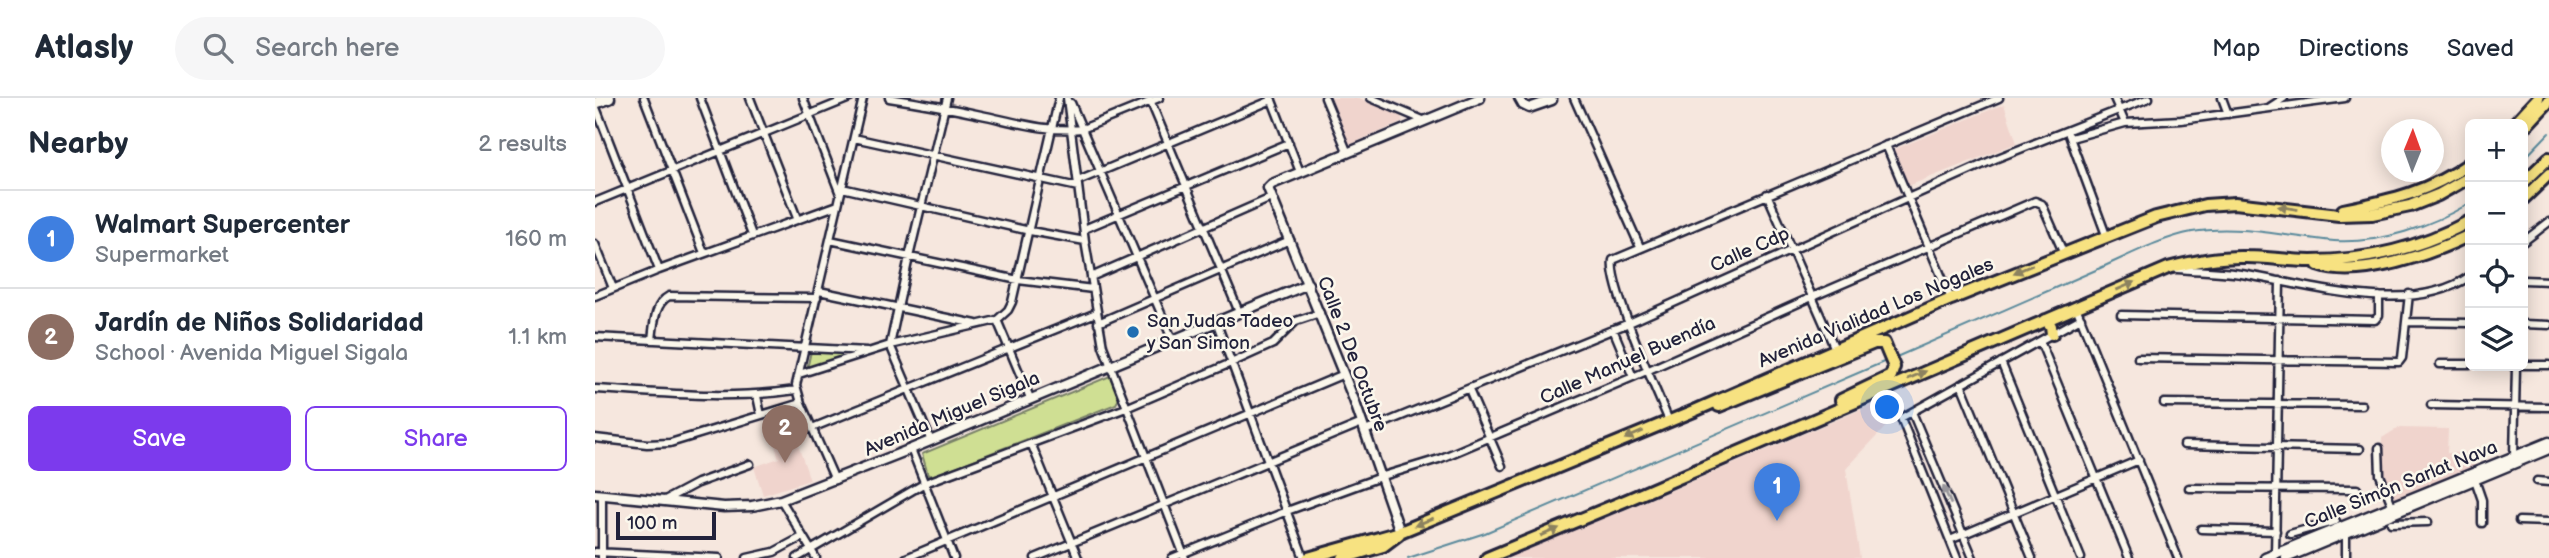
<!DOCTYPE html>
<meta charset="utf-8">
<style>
:root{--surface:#fff;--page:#f6f6f7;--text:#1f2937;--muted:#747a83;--line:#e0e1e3;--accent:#7c3aed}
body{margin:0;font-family:"Balsamiq Sans",sans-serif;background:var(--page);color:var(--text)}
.controls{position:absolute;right:21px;top:21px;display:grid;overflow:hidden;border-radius:10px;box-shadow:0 4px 18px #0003}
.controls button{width:63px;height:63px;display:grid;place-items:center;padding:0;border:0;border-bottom:2px solid var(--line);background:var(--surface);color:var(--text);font:35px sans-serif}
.compass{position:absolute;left:1786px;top:21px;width:63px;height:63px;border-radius:50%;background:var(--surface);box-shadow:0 4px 18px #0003;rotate:1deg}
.scale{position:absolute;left:21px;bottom:18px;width:100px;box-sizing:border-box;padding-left:7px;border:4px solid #22223b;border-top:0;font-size:19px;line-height:24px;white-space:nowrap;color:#22223b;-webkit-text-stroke:5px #fbf7ec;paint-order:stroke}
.you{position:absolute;left:1293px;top:310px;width:24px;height:24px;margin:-18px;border:5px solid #fff;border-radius:50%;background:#1a73e8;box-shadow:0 0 0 10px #1a73e833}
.badge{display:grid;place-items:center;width:46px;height:46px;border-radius:50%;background:var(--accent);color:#fff;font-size:23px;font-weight:700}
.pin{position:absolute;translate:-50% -58px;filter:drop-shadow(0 2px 4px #0008)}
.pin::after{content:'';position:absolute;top:37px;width:24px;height:21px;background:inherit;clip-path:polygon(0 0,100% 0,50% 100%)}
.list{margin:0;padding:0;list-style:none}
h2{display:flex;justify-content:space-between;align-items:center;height:91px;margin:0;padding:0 28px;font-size:30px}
h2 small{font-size:23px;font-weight:400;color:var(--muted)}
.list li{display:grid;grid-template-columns:46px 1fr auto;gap:21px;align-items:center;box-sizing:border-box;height:98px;padding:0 28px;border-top:2px solid var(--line)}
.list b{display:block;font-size:26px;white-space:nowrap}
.list p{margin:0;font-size:23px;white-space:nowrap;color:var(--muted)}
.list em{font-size:23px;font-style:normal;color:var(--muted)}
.actions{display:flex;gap:14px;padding:21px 28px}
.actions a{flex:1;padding:16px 0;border:2px solid var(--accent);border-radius:10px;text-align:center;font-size:24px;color:var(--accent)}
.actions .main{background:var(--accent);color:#fff}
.icon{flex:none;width:38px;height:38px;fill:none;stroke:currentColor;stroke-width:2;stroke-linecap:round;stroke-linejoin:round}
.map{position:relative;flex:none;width:1954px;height:460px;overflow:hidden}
header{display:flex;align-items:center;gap:42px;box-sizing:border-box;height:98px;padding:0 35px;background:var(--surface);border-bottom:2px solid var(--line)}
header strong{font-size:33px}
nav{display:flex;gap:38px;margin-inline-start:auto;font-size:24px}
.search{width:490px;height:63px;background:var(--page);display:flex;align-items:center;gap:18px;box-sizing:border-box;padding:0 24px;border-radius:38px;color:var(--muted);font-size:26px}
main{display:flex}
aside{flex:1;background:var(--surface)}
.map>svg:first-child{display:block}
</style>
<header>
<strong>Atlasly</strong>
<div class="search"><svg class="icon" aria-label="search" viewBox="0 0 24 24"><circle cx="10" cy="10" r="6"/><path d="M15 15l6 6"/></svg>Search here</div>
<nav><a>Map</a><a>Directions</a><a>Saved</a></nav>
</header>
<main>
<aside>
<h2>Nearby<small>2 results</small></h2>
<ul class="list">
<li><span class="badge" style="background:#3f7fe0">1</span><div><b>Walmart Supercenter</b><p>Supermarket</p></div><em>160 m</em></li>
<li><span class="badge" style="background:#8d6e63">2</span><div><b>Jardín de Niños Solidaridad</b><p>School · Avenida Miguel Sigala</p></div><em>1.1 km</em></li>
</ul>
<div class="actions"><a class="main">Save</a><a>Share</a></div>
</aside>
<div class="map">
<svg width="1954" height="460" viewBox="0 0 1954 460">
<rect width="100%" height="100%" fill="#f6e7de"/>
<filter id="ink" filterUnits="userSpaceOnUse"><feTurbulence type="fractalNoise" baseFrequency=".0143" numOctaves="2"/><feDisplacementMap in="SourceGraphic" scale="14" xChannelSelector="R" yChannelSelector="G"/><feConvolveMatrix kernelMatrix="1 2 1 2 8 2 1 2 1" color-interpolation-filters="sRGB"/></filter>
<g filter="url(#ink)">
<path fill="#f0d4cd" d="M 736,0 L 764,0 L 806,18 L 808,24 L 756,46 L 753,45 Z
M 1409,6 L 1422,45 L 1313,88 L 1298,52 Z
M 1291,301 L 1298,321 L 1251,371 L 1265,460 L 902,460 L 1025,414 Z
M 197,330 L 215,382 L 168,397 L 159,369 L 184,360 L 176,336 Z
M 1803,330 L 1853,331 L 1852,355 L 1876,355 L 1881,368 L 1798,402 L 1786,374 L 1787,340 Z"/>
<path fill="#cfdf93" stroke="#788067" stroke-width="2" d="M 216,253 L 245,255 L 246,256 L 245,259 L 212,271 Z
M 515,278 L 525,299 L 521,306 L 338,378 L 333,377 L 327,356 Z"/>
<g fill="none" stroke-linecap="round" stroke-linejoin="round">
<path stroke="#5a8a9c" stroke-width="2" d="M 1928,62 L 1954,35
M 1299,260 C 1364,232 1429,204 1494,175 C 1525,162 1564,140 1597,134 C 1645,126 1692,139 1739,143 C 1786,146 1836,128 1875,105
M 813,460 L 890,435 L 1291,263"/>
<defs>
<path id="minor" d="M 49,0 L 109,155
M 105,0 L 157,137
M 155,0 L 202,120
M 208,0 L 245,96
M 294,0 C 327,5 359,11 391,18 C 423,25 454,34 487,31 L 564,0
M 472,0 L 490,143 L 508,248 L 590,460
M 676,0 L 705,74
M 730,0 L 752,53
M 776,0 L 828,22
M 979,0 L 1045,149
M 1519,0 L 1530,25
M 1627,0 L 1633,16
M 555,2 L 644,214
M 476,5 L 577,241
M 0,7 L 64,172
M 1675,9 L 1689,0
M 1474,37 L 1511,137
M 259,40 L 483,89
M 1476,40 L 1530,25 L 1586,22 L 1750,0
M 1291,47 L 1356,201
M 483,83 L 677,2
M 247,90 L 435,133 L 490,143
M 1172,96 L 1240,251
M 0,104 L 255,0
M 489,131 L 694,45
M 235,142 L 423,182 L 498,191
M 1928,144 L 1954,124
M 0,146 L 18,190
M 1582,171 C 1605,173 1629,173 1652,177 C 1718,188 1816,219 1875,178
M 496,179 L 676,100
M 1928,182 L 1954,183
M 224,193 L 381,226
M 0,198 L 64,172 L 243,107
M 1481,209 L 1583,460
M 1526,217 L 1780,222 L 1784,217 L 1784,198
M 621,223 L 709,460
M 1812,224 L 1875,225
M 503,225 L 695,142
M 1928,226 L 1954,227
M 1018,231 L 1038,279
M 0,239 L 272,253
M 57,242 C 59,226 59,206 74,198 L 222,200
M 1445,243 L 1534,460
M 1543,260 L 1804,264 L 1807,260 L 1814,196
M 1406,264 L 1486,460
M 1845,266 L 1875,266
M 1928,267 L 1954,267
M 204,276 L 295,247 L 402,222
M 1366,286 L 1437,460
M 0,291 C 68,295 134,302 201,292
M 874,292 L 907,368
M 162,298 L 166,317
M 435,300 L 402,222 L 413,212 L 417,204 L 464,0
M 1569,305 L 1767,307
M 1836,307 L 1954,309
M 1317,314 L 1378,460
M 1074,323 C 1062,294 1013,187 1018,162 L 1404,0
M 217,330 L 501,215
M 770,333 L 1034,225 L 1400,61 L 1554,0
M 0,340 L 52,346 L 75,345 L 206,305
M 336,343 L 295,247 L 314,159 L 352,0
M 436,345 L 483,460
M 1589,347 L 1765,351
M 1784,350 L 1785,377 L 1797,407
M 316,351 L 359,460
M 1919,359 L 1921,268
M 1879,379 L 1887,402 L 1887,425
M 240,382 L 206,305 L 201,287 L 268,0
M 1942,383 L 1954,384
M 1594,390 L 1762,391
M 186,402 L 221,460
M 68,403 L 102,385 L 155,366
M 1924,423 L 1954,424
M 1796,425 L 1833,424
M 1606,431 L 1681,433
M 1695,436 L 1741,423
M 1355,442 L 1544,362
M 0,454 L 124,460
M 1680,458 L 1685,183
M 7,460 L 7,397
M 152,460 L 179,454 L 207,439
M 202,460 L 330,385 L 531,310 L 636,265 L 678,246 L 701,223 L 725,215
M 311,460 L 749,276
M 440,460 L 767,325
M 577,460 L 692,413 L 788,378 L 844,361 L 1038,279 L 1217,199 L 1440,103 L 1447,106 L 1468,154
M 1362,460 L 1306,320 L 1486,220
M 1751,460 L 1751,432"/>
<path id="tertiary" d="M 924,0 L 928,7 L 934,10 L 957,2 L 956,0
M 0,396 L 129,409 L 157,408 L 186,402 L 316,351 L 713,186
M 805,434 L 759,302 L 673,90 L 677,86 L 885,0
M 1670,460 L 1954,344
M 1691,460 L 1954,351"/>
<path id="secondary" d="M 0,5 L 14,0"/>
<path id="trunk" d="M 1919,26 L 1943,0
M 1928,31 L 1954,3
M 1928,85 L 1954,60
M 1928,101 L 1954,76
M 1748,112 C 1797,102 1834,94 1875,65
M 1723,167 C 1765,182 1837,155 1875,137
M 1451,222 L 1456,228 L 1457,236
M 1124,308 L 1279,245 L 1289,245 L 1299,269 L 1296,278 L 1246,302
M 713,460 L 805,434 L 1099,313 L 1356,201 L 1561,119 L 1610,107 L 1640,105 L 1744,117 L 1777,116 L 1815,108 L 1843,97 L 1875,79
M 748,460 L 788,448 L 804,436
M 892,460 L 1032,402 L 1573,170 C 1599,163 1624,158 1652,159 C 1673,159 1695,163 1716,163 C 1773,163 1825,150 1875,123"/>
</defs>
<use href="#minor" stroke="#22223b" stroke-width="11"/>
<use href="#tertiary" stroke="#22223b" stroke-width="13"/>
<use href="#secondary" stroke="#22223b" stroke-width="15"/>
<use href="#trunk" stroke="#22223b" stroke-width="16"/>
<use href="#minor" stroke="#fbf7ec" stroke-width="6"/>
<use href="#tertiary" stroke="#fbf7ec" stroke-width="8"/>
<use href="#secondary" stroke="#fbf7ec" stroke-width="10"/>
<use href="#trunk" stroke="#f7e281" stroke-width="10"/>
</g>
<defs><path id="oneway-solid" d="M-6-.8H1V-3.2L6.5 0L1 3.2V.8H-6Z" transform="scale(1.75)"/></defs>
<g fill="#8c825e">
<use href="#oneway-solid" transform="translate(1693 110) rotate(-171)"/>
<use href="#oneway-solid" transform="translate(1428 171) rotate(157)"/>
<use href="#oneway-solid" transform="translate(1531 188) rotate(-23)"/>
<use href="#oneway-solid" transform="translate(1322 277) rotate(-23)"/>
<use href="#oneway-solid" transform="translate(1039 337) rotate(157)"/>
<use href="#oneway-solid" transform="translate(829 424) rotate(158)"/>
<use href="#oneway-solid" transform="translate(955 434) rotate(-23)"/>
</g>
<use fill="#99979c" href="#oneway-solid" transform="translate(1352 397) rotate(-113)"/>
</g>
<circle fill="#1f6fb2" stroke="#fbf7ec" stroke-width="2.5" cx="538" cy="234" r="7"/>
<g text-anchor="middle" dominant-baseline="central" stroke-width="5" stroke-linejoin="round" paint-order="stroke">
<g font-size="19" fill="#22223b" stroke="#fbf7ec">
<text transform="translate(1155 152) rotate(-24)">Calle Cdp</text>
<text transform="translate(1281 215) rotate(-23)">Avenida Vialidad Los Nogales</text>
<text transform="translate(757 256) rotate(69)">Calle 2 De Octubre</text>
<text transform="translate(1033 263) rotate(-24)">Calle Manuel Buendía</text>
<text transform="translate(357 316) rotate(-23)">Avenida Miguel Sigala</text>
<text transform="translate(1806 387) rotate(-22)">Calle Simón Sarlat Nava</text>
</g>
<g font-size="19" fill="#22223b" stroke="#fbf7ec" text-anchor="start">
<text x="552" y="223">San Judas Tadeo<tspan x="552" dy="22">y San Simon</tspan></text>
</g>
</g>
</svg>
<div class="controls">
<button>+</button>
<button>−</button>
<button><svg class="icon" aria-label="locate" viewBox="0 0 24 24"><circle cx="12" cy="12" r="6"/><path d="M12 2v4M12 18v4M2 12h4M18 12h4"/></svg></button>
<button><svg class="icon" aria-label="layers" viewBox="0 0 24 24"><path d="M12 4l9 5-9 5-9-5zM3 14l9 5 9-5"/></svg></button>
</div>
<svg class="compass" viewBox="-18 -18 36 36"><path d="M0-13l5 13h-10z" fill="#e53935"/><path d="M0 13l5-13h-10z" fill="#747a83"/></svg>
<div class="scale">100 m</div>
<div class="you"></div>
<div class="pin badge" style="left:1182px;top:423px;background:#3f7fe0">1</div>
<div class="pin badge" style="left:190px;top:365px;background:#8d6e63">2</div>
</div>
</main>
